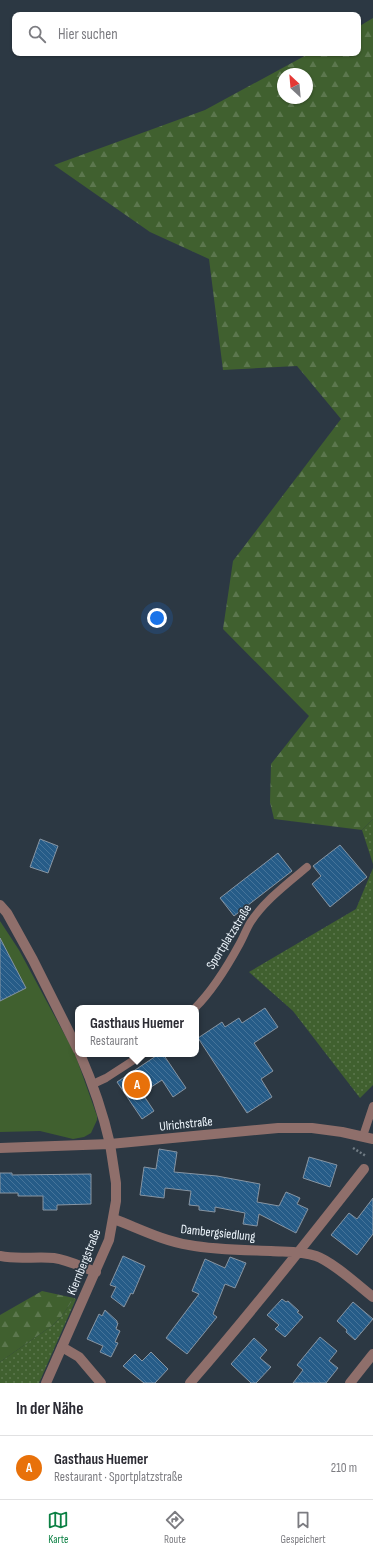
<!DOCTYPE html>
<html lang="de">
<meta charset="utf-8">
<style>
:root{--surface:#fff;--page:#f7f7f7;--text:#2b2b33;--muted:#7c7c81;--line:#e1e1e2;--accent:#0b8043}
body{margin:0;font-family:"Sofia Sans Condensed",sans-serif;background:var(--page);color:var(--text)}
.compass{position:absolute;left:277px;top:68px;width:36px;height:36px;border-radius:50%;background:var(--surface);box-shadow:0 1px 3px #0004;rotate:334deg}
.you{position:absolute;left:157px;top:618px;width:14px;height:14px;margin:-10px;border:3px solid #fff;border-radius:50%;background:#1a73e8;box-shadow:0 0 0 6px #1a73e833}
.badge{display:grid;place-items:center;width:26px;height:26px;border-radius:50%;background:var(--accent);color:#fff;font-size:13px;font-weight:700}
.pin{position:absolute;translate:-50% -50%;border:2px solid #fff;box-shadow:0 1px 4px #0006}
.popup{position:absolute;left:75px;top:1005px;width:124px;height:52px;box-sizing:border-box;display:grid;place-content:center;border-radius:8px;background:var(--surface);filter:drop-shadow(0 1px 3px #0005);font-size:13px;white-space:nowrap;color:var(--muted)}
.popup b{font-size:15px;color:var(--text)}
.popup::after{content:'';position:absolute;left:50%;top:100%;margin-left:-8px;border:8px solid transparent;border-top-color:var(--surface)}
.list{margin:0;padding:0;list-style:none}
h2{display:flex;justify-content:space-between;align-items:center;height:52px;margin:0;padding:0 16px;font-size:17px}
h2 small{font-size:13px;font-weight:400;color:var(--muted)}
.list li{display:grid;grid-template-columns:26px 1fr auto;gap:12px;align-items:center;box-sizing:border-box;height:64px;padding:0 16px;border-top:1px solid var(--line)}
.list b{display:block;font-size:15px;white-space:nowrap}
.list p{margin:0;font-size:13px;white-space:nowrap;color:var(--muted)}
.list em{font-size:13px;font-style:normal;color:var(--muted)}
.icon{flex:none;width:22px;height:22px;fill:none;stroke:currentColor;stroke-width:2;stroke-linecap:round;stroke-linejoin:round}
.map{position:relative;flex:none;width:373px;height:1383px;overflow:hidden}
.search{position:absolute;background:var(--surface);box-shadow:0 1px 3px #0004;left:12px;right:12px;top:12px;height:44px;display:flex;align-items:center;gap:10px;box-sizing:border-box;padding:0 14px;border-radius:8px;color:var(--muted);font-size:15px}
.sheet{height:116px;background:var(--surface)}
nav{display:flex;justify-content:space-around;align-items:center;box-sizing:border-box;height:56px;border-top:1px solid var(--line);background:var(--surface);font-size:11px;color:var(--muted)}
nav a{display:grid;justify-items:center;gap:2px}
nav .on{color:var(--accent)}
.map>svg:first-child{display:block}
</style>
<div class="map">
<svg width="373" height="1383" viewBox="0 0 373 1383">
<defs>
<pattern id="grass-dots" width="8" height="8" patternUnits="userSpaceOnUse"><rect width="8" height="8" fill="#40602f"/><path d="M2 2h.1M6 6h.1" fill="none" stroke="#5c774e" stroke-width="1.8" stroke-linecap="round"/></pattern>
<pattern id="forest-firs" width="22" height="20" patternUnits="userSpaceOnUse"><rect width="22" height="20" fill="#40602f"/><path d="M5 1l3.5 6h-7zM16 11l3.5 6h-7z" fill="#5c774e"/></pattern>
<pattern id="building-back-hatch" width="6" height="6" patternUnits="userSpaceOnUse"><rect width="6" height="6" fill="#265c88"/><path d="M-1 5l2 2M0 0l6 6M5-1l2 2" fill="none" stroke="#46749a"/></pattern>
</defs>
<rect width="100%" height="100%" fill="#2c3843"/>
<path fill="url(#grass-dots)" d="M 373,819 L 373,864 L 362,830 Z
M 373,868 L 373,1085 L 360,1098 L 293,1011 L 249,972 L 356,909 Z
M 74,1298 L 76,1299 L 39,1383 L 0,1383 L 0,1362 L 53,1325 L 62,1316 Z"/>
<path fill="url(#forest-firs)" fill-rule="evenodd" d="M 373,18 L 373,819 L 362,830 L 274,819 L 270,802 L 271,764 L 309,716 L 223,629 L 233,561 L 341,419 L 297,366 L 223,370 L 209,259 L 150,232 L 54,165 L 205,110 L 310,53 L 358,53 L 358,27 ZM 283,74 L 307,74 L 307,98 L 283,98 Z
M 42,1291 L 74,1298 L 62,1316 L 53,1325 L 0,1362 L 0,1315 Z"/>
<path fill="#40602f" d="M 0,921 L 19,950 L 75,1054 L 97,1116 L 97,1120 L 91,1133 L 84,1137 L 73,1139 L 40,1131 L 0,1132 Z"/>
<path fill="url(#building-back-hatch)" stroke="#8795a3" d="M 40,839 L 58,846 L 48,873 L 30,867 Z
M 340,845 L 367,877 L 330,907 L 312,884 L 321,876 L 313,866 Z
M 278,853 L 292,871 L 234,916 L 220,898 Z
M 0,938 L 26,988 L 0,1001 Z
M 265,1008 L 278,1027 L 254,1043 L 273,1071 L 261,1079 L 272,1097 L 247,1113 L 198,1038 L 222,1022 L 225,1027 L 239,1018 L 242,1023 Z
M 159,1054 L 163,1054 L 186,1088 L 173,1097 L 162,1080 L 142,1093 L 154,1111 L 142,1119 L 117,1082 Z
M 159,1149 L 177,1152 L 174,1172 L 217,1176 L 260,1184 L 257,1202 L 279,1206 L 286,1192 L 300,1198 L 297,1204 L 308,1209 L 296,1233 L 259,1214 L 257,1226 L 243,1224 L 245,1213 L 215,1207 L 215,1212 L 199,1210 L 199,1206 L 189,1205 L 191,1191 L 165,1188 L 164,1198 L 140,1195 L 144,1167 L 156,1169 Z
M 309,1157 L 337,1165 L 330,1187 L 303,1178 Z
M 0,1173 L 12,1173 L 12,1175 L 91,1174 L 91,1204 L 57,1205 L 57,1210 L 43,1210 L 43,1196 L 18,1196 L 18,1193 L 0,1193 Z
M 373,1198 L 373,1234 L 357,1255 L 331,1235 L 349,1213 L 357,1219 Z
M 123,1256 L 145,1266 L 133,1294 L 131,1293 L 124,1307 L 111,1297 L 116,1287 L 110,1285 Z
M 230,1257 L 246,1263 L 235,1288 L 225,1284 L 213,1314 L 217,1317 L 187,1354 L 166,1338 L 199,1294 L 192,1291 L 205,1259 L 225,1268 Z
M 282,1299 L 286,1302 L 288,1301 L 299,1311 L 297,1312 L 303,1317 L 285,1337 L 275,1329 L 279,1325 L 267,1315 Z
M 353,1302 L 373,1319 L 355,1340 L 346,1332 L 347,1330 L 337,1321 Z
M 105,1310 L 117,1321 L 117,1323 L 118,1323 L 116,1329 L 120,1331 L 115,1342 L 118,1343 L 111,1357 L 100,1352 L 103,1346 L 87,1339 L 99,1314 L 102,1316 Z
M 320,1337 L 337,1351 L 329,1361 L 338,1368 L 326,1383 L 293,1383 L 303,1370 L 297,1365 Z
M 254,1338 L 267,1350 L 260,1358 L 271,1367 L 256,1383 L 251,1383 L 231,1364 Z
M 151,1352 L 168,1369 L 155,1383 L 144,1383 L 123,1366 L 135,1354 L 142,1361 Z"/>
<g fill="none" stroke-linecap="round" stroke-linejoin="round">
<path stroke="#717c85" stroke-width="2.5" stroke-dasharray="2 2" stroke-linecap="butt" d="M 353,1148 L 366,1156"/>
<path stroke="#8f6f6b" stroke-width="8" d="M 195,1008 C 213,990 227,967 239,945 C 243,938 246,930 250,923 C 264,901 287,884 307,867
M 93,1084 L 106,1078 L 143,1054
M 363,1136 L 373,1106"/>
<path stroke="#8f6f6b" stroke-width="10" d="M 0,905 L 7,913 L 33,960 L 78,1050
M 80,1054 C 93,1084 103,1113 110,1144
M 114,1219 C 138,1228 163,1241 189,1245 C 215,1250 244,1250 271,1251 C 286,1252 302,1251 316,1256 C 333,1262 359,1286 373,1297
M 0,1256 C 18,1260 36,1256 54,1258 C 68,1260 82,1267 96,1272
M 62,1347 L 79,1357 L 101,1383
M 190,1383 C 251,1313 307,1242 364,1169
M 350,1383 L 373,1354"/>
<path stroke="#8f6f6b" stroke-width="10" d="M 0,1148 L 110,1144 L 278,1128 L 312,1128 L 342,1132 L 373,1139
M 46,1383 L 109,1240 L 116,1201 L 116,1183 L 110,1144"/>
</g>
<g text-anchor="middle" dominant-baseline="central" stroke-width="3.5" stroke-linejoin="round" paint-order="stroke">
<g font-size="13" fill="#eef6fd" stroke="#2c3843">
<text transform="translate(229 937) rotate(-58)">Sportplatzstraße</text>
<text transform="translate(186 1124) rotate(-6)">Ulrichstraße</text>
<text transform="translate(218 1233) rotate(6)">Dambergsiedlung</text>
<text transform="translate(84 1262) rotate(-68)">Kiernbergstraße</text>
</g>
</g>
</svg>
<svg class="compass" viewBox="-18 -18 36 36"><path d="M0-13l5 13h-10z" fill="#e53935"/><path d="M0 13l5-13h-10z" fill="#7c7c81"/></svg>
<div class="you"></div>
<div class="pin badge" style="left:137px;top:1085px;background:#e8710a">A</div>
<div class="popup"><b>Gasthaus Huemer</b>Restaurant</div>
<div class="search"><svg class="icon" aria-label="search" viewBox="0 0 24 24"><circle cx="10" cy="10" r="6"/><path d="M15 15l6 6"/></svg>Hier suchen</div>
</div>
<section class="sheet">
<h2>In der Nähe<small></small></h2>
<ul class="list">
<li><span class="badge" style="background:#e8710a">A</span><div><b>Gasthaus Huemer</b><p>Restaurant · Sportplatzstraße</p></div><em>210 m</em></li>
</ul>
</section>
<nav>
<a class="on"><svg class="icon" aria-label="map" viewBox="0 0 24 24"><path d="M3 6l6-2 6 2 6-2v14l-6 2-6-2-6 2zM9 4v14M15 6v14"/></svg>Karte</a>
<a><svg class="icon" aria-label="directions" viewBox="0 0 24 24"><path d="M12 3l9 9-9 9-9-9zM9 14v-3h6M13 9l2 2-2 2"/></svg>Route</a>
<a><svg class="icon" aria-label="saved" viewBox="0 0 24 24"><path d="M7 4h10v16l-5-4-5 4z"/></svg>Gespeichert</a>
</nav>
